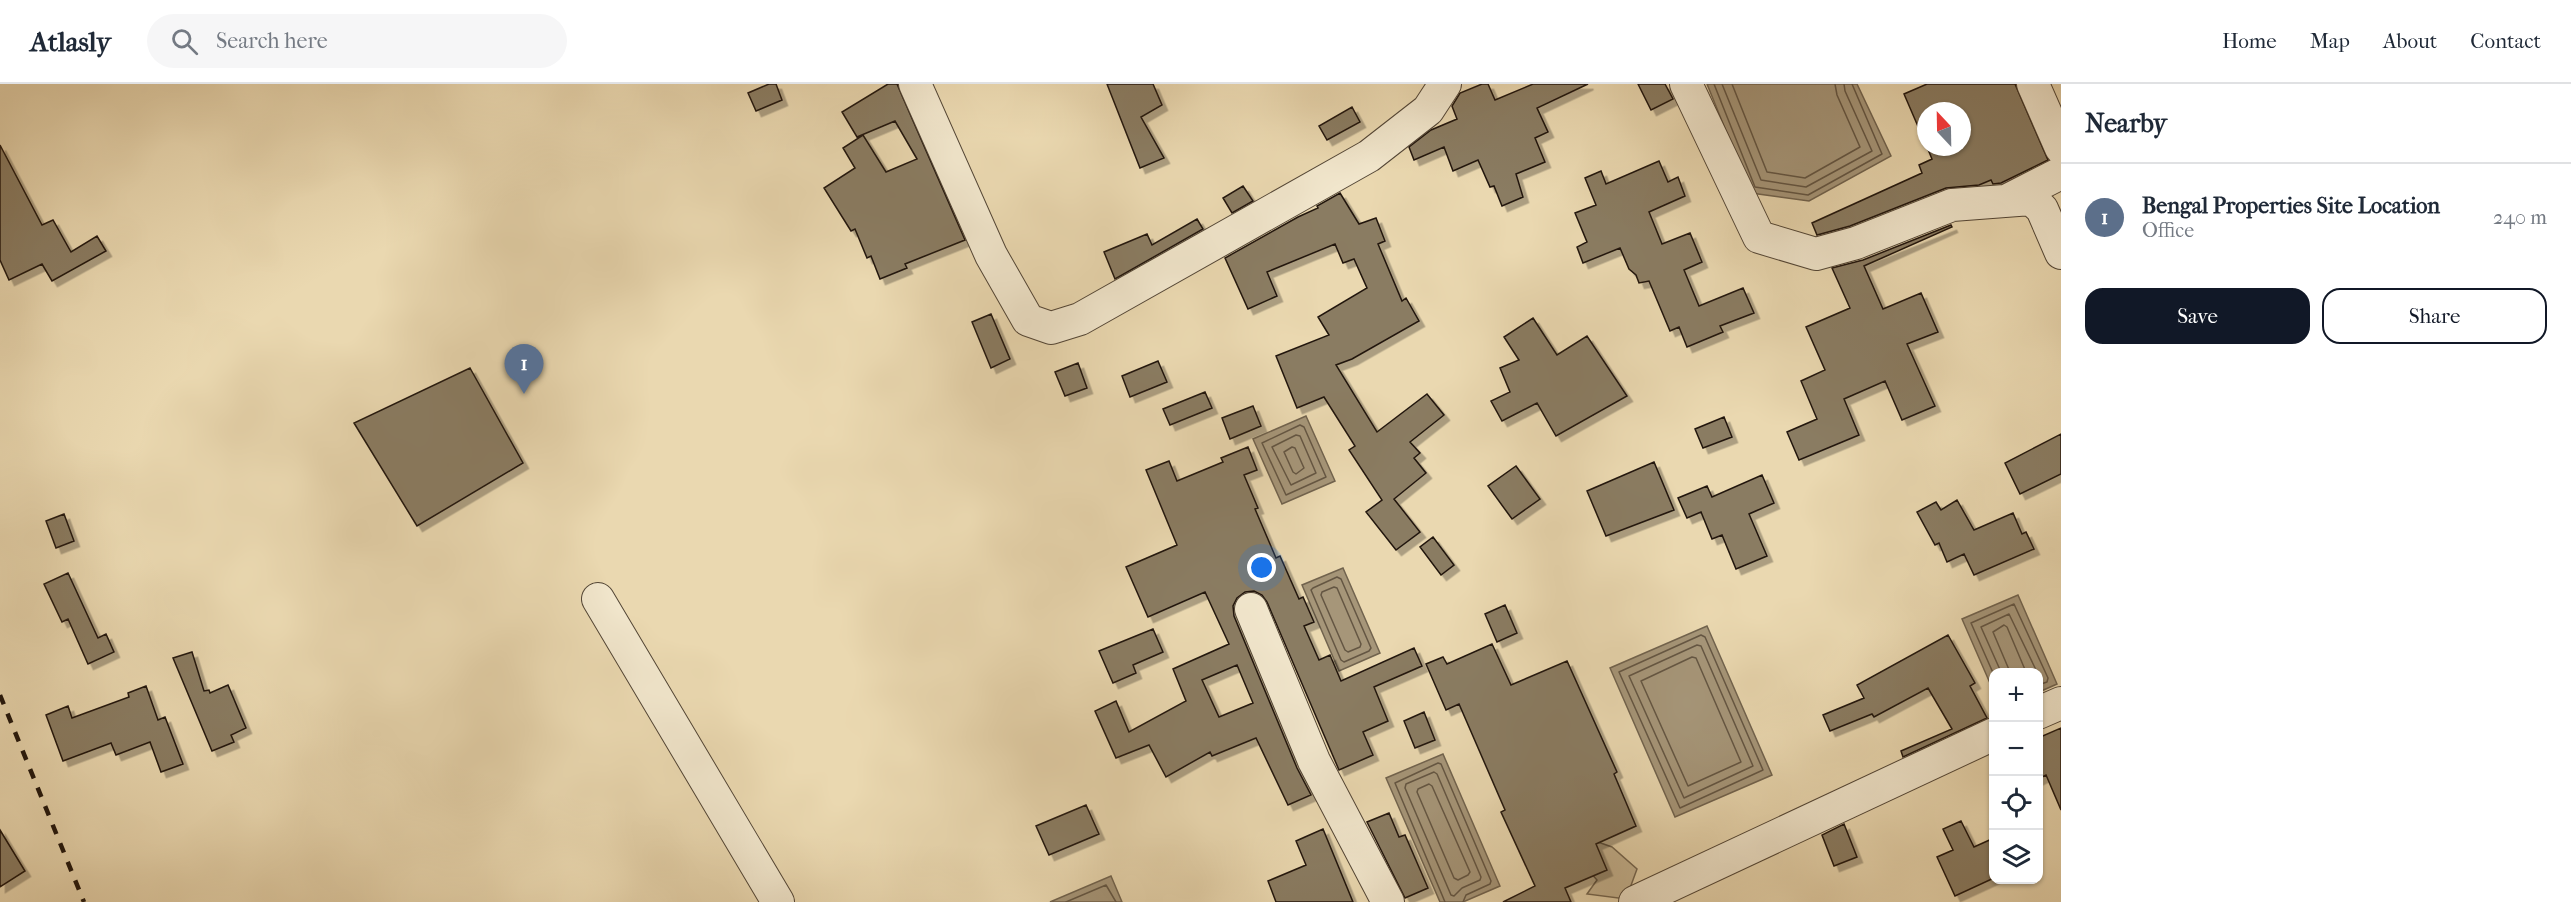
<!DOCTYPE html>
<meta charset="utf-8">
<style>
:root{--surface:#fff;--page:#f6f6f7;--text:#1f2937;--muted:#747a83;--line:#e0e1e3;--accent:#111827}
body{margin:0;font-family:"IM FELL French Canon",serif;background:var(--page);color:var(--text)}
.controls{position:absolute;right:18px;bottom:18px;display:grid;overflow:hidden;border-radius:12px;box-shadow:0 2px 4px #0004}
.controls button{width:54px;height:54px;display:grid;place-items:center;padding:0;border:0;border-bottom:2px solid var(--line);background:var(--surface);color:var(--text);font:30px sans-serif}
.compass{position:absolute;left:1917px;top:18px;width:54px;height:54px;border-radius:50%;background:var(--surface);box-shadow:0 2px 4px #0004;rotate:338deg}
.you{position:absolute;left:1262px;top:484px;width:21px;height:21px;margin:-15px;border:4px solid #fff;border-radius:50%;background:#1a73e8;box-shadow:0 0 0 9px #1a73e833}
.badge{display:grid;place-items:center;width:39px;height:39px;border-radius:50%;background:var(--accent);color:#fff;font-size:20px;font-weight:700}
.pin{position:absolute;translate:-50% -50px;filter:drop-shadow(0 2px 3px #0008)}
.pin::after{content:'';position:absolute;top:32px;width:21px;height:18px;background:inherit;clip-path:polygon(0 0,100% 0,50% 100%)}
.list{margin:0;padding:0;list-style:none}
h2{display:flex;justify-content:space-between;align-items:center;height:78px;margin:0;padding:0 24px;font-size:26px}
h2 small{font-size:20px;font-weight:400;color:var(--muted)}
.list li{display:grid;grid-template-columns:39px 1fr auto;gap:18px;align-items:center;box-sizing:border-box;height:108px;padding:0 24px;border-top:2px solid var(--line)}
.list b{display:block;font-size:22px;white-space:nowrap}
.list p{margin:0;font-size:20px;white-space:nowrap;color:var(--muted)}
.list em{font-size:20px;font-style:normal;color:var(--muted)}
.actions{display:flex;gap:12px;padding:18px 24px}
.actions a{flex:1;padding:14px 0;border:2px solid var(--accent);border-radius:18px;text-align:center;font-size:21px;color:var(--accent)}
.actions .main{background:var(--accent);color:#fff}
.icon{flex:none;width:33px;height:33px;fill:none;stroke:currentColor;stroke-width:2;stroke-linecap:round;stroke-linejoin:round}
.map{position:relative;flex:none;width:2061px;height:818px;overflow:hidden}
header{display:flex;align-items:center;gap:36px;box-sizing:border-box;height:84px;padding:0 30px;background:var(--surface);border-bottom:2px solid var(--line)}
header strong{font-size:28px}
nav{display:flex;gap:33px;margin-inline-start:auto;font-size:21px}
.search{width:420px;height:54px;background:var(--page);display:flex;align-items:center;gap:15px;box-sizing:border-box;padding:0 21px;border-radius:33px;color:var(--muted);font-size:22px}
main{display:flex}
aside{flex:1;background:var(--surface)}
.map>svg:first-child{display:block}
</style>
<header>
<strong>Atlasly</strong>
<div class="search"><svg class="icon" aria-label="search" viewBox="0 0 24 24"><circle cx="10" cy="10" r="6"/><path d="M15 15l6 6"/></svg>Search here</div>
<nav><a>Home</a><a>Map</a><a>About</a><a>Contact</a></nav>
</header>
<main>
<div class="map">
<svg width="2061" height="818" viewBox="0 0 2061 818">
<defs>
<filter id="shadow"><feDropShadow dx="5.5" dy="5.5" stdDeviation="0" flood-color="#0004"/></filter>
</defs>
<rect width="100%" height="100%" fill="#ead8b0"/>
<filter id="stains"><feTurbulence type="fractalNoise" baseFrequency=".00333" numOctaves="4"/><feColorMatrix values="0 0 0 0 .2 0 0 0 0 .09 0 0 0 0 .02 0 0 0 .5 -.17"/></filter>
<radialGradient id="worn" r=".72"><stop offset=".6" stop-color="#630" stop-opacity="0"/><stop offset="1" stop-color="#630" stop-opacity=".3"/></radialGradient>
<path fill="#c8b794" stroke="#746650" stroke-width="1.5" d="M 1595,757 L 1612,763 L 1637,785 L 1626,815 L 1587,810 L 1597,796 L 1574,770 Z"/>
<path fill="#a69679" stroke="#71634e" stroke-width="1.5" d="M 1707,0 L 1857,0 L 1891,72 L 1809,117 L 1751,109 Z
M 1306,332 L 1335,397 L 1282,420 L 1253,355 Z
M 1343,484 L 1380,569 L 1339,587 L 1302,501 Z
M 2018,511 L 2057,600 L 2039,608 L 2038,588 L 1994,588 L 1993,606 L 1962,535 Z
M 1707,542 L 1772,691 L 1675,733 L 1610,584 Z
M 1443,670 L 1500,802 L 1463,818 L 1440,818 L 1386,694 Z
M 1111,792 L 1122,818 L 1050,818 Z"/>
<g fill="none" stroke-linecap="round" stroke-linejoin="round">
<path stroke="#645643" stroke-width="1.5" d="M 1714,0 L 1755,103 L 1808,111 L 1882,70 L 1852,0
M 1722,0 L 1761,96 L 1806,103 L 1872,67 L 1845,7 L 1844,0
M 1732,0 L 1767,88 L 1805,94 L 1860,63 L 1837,11 L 1835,0
M 1300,341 L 1304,343 L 1326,393 L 1286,411 L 1262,359 Z
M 1296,351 L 1300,352 L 1316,389 L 1291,401 L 1272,363 Z
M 1292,363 L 1295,364 L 1304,384 L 1296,390 L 1293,388 L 1284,368 Z
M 1337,493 L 1341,495 L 1371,564 L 1369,567 L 1344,578 L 1341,576 L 1311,506 L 1313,504 Z
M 1334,503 L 1337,504 L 1361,560 L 1360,563 L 1348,568 L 1345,566 L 1321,511 L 1322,508 Z
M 1701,551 L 1705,553 L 1763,686 L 1680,724 L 1619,588 Z
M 1697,561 L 1701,562 L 1753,682 L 1684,714 L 1629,592 Z
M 1692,573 L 1696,574 L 1741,678 L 1688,702 L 1641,597 Z
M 2001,588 L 1981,543 L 2009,530 L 2037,588
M 2010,588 L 1993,548 L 2004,541 L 2007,543 L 2026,588
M 1994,591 L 1971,539 L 2014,520 L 2048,594 L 2047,598 L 2038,601
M 1434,688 L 1437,690 L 1481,793 L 1480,796 L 1462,804 L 1454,812 L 1451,811 L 1405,704 L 1406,700 Z
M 1429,700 L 1432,702 L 1470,788 L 1468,791 L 1458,796 L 1454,794 L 1417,708 L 1418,705 Z
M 1066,818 L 1106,801 L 1116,818
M 1445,818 L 1395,699 L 1438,679 L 1441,680 L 1491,797 L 1490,800 L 1466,811 L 1463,818"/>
</g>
<path fill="#8a7b62" stroke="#21160d" stroke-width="1.5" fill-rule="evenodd" filter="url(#shadow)" d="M 769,0 L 776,0 L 782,16 L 756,27 L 748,9 Z
M 888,0 L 897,0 L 965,156 L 905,180 L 907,184 L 880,195 L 871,172 L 867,174 L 855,145 L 851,147 L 824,104 L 855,84 L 843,64 L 863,51 L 886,88 L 917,75 L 895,37 L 857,53 L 842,28 Z
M 1107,0 L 1153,0 L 1162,21 L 1141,33 L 1164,74 L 1140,84 Z
M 1482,0 L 1488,0 L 1495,16 L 1533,0 L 1588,0 L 1537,24 L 1548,48 L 1535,54 L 1545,78 L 1516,90 L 1523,113 L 1502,122 L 1494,102 L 1490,103 L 1478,76 L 1453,87 L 1444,63 L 1414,76 L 1409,63 L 1431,46 L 1457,35 L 1452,22 L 1460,9 Z
M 1638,0 L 1665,0 L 1673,15 L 1651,26 Z
M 1927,0 L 2015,0 L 2048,76 L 2001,99 L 1993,100 L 1991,96 L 1979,101 L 1946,104 L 1850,142 L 1817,151 L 1812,139 L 1922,89 L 1919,81 L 1932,75 L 1927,63 L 1962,63 L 1962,27 L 1926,27 L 1926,61 L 1904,10 Z
M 1352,23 L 1360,38 L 1327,56 L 1319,42 Z
M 0,61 L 42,141 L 53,136 L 71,168 L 97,152 L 106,167 L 52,197 L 42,180 L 9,196 L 0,176 Z
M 1659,77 L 1668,98 L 1678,93 L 1685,112 L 1649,128 L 1662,160 L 1690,149 L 1702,178 L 1684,186 L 1699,222 L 1743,204 L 1754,229 L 1720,242 L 1723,248 L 1687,263 L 1679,243 L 1670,247 L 1649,197 L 1639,199 L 1636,191 L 1629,185 L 1620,164 L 1583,179 L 1577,163 L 1587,158 L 1575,129 L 1596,121 L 1585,94 L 1601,87 L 1606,100 Z
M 1243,102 L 1253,117 L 1232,129 L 1223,114 Z
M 1340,109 L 1359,140 L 1376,134 L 1385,157 L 1378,160 L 1402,217 L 1406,214 L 1419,237 L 1352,275 L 1336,281 L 1377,348 L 1427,310 L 1444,331 L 1410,358 L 1420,369 L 1414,374 L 1426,389 L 1394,415 L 1420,448 L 1396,466 L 1366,428 L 1382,416 L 1349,366 L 1355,362 L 1324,313 L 1297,324 L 1276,272 L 1329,251 L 1318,233 L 1367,204 L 1354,175 L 1343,179 L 1335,160 L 1267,188 L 1277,212 L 1248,225 L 1225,174 L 1298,133 L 1318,124 L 1317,122 Z
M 1197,135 L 1203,145 L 1115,195 L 1104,168 L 1147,150 L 1152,161 Z
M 1951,141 L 1952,143 L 1864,182 L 1883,225 L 1921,209 L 1938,248 L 1907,260 L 1935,322 L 1902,336 L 1885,297 L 1844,315 L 1859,351 L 1799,376 L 1787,348 L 1817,335 L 1801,297 L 1825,286 L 1806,243 L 1850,224 L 1832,184 L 1863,176 Z
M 991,230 L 1010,275 L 991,284 L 972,238 Z
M 1533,234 L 1557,271 L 1587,252 L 1627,312 L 1556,352 L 1537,319 L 1502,337 L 1491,317 L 1510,308 L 1500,284 L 1519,276 L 1504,253 Z
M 1158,277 L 1167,298 L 1130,313 L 1122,292 Z
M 1078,279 L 1087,304 L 1065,312 L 1055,288 Z
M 470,284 L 523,379 L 417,442 L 354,339 Z
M 1205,308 L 1212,324 L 1170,341 L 1163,325 Z
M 1253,322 L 1261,342 L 1230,355 L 1222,334 Z
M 1724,333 L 1732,353 L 1703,364 L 1695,345 Z
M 2061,350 L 2061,390 L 2020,410 L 2005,379 Z
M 1248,363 L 1257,386 L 1244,391 L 1258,424 L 1255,425 L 1276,474 L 1280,472 L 1299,515 L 1303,513 L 1314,538 L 1304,542 L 1319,576 L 1330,571 L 1341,597 L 1414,564 L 1422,582 L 1374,603 L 1388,637 L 1363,648 L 1373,671 L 1339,686 L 1267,518 L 1262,511 L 1254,507 L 1245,508 L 1237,514 L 1233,522 L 1234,532 L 1297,684 L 1311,711 L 1288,721 L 1256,654 L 1212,672 L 1210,668 L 1166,693 L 1149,661 L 1116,674 L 1095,627 L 1116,617 L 1129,648 L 1186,617 L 1173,585 L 1229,560 L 1205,508 L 1148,533 L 1126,483 L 1177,461 L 1146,386 L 1169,377 L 1177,397 L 1223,378 L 1221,374 ZM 1237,581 L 1253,619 L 1219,633 L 1202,596 Z
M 1654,378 L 1674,426 L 1606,452 L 1587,407 Z
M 1516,382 L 1540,415 L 1512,435 L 1488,402 Z
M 1762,391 L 1774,419 L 1749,430 L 1767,472 L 1736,485 L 1722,451 L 1712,455 L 1701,428 L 1687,434 L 1678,414 L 1707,402 L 1712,413 Z
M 1957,416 L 1974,446 L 2013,429 L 2022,450 L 2026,448 L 2034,465 L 1974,491 L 1964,470 L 1947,478 L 1939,459 L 1935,461 L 1917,428 L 1936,418 L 1941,426 Z
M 64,430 L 74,457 L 56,464 L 46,437 Z
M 1433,453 L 1454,481 L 1441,491 L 1420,463 Z
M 68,489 L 98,554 L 106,550 L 114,568 L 88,580 L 68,535 L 62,538 L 44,500 Z
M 1505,521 L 1517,549 L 1497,558 L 1485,530 Z
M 1153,545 L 1163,568 L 1133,581 L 1136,589 L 1113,599 L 1099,567 Z
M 1948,551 L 1975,599 L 1970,602 L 1987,634 L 1903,673 L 1901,667 L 1952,645 L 1928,604 L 1874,633 L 1872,630 L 1830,647 L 1823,631 L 1864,614 L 1857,601 Z
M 1492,560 L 1511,601 L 1567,577 L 1617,688 L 1614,690 L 1636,742 L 1596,760 L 1607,786 L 1565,804 L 1571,818 L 1503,818 L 1535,802 L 1501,728 L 1505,726 L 1459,620 L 1446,626 L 1426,580 L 1443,573 L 1447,580 Z
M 192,568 L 204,607 L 209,606 L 210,609 L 228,601 L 246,644 L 231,651 L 234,658 L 212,667 L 173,574 Z
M 146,602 L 158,636 L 165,633 L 183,680 L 161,688 L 150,658 L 116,671 L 111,659 L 63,677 L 46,631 L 68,622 L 72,634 L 129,613 L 128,609 Z
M 1424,628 L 1435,656 L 1415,664 L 1404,637 Z
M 2061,644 L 2061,726 L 2046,691 L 2038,695 L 2038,654 Z
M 1086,721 L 1099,750 L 1049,771 L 1036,742 Z
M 1389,729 L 1399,753 L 1405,751 L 1428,804 L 1405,814 L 1367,738 Z
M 1961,737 L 1974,763 L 1994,754 L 1994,794 L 1955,812 L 1937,773 L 1953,766 L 1943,745 Z
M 1844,740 L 1857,773 L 1834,782 L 1822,751 Z
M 1323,745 L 1353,818 L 1276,818 L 1268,797 L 1306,781 L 1296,757 Z
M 0,746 L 25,787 L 0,803 Z"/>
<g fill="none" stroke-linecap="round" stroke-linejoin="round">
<defs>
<path id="minor" d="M 915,0 L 991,171 L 1028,236 L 1051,244 L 1080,235 L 1369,72 L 1428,26 L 1445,0
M 1686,0 L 1759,153 L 1816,170 L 1856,159 L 1952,121 L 2031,115 L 2042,125 L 2061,169
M 2033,0 L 2061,64
M 2010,115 L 2061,89
M 598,515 L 778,818
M 1251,525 L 1314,677 L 1388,818
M 2038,629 L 2061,619
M 1635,818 L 1994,650"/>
</defs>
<use href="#minor" stroke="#534636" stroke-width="34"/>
<use href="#minor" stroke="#f1e6cc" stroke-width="32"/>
<path stroke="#21160d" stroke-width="4.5" stroke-dasharray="10 10" stroke-linecap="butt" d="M 0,611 L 84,818"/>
</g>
<rect width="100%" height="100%" filter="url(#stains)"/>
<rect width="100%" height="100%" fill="url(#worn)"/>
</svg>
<div class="controls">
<button>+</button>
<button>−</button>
<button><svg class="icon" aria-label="locate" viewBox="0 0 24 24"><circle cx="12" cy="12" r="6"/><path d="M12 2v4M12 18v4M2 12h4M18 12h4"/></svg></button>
<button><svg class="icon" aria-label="layers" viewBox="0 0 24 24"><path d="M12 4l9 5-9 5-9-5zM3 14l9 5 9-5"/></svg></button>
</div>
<svg class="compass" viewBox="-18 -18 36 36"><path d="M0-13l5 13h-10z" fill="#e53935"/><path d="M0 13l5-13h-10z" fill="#747a83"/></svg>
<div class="you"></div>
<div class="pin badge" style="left:524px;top:310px;background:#5c6f8a">1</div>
</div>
<aside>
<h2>Nearby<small></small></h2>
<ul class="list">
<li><span class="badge" style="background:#5c6f8a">1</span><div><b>Bengal Properties Site Location</b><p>Office</p></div><em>240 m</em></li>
</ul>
<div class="actions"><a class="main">Save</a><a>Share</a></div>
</aside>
</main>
